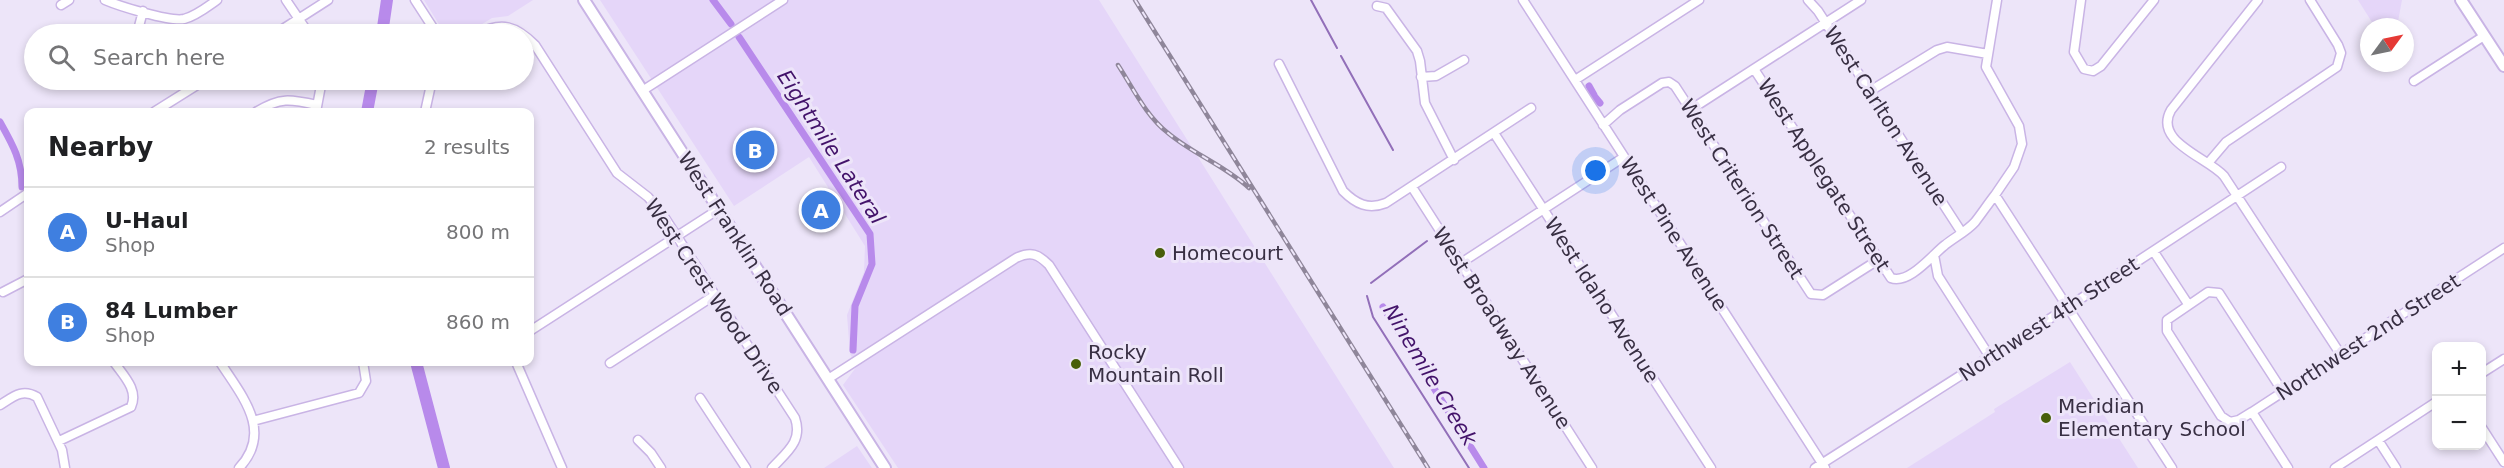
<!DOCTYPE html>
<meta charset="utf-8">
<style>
:root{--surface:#fff;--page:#f6f6f6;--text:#202124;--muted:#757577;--line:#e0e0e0;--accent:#7c3aed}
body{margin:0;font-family:"DejaVu Sans",sans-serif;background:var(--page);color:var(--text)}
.controls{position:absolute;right:18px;bottom:18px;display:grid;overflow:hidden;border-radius:12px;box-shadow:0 3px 9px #0003}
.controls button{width:54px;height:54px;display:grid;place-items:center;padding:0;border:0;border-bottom:2px solid var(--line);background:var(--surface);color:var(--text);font:30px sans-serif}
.compass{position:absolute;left:2360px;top:18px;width:54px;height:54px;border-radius:50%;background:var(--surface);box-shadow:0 3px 9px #0003;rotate:57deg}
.you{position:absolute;left:1596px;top:171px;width:21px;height:21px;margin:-15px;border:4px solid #fff;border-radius:50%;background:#1a73e8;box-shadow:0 0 0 9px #1a73e833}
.badge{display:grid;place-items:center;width:39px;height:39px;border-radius:50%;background:var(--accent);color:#fff;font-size:20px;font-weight:700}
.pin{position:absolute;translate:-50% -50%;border:3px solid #fff;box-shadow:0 2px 6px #0006}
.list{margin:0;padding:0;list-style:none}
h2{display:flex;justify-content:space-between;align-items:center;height:78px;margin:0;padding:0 24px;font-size:26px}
h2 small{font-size:20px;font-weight:400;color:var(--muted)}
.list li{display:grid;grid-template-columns:39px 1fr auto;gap:18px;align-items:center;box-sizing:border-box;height:90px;padding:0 24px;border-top:2px solid var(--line)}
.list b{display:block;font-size:22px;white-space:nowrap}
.list p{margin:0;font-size:20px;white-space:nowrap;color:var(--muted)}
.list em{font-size:20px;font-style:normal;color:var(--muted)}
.icon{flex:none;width:33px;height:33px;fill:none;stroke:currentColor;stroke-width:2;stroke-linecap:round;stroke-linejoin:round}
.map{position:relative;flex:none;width:2504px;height:468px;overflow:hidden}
.search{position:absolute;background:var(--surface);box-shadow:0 3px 9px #0003;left:24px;top:24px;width:510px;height:66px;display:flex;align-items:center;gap:15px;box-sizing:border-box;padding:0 21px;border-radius:33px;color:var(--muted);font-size:22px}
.panel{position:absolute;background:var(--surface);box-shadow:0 3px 9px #0003;left:24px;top:108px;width:510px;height:258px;border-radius:12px}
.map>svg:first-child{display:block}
</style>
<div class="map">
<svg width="2504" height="468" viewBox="0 0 2504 468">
<rect width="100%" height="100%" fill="#ede5f9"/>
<path fill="#e5d6f9" d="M 424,0 L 533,0 L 508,16 L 492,18 L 466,34 L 445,34 Z
M 600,0 L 1099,0 L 1394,468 L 898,468 L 843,385 L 857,366 L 850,354 L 847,315 L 864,272 L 865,246 L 809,157 L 734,206 Z
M 2358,0 L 2402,0 L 2397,27 L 2375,27 Z
M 2070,362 L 2138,468 L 1907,468 L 1995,412 L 1994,409 Z
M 857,446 L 872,468 L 824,468 Z"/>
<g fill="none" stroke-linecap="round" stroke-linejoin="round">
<path stroke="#926fb9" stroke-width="2" d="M 1311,0 L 1337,48
M 1341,56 L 1393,150
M 1371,283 L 1427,241
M 1367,296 L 1373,317 L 1469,468"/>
<path stroke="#b88aeb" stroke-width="7" d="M 713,0 L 731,24
M 739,37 L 870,234 L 872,264 L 855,306 L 853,350
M 1589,86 L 1594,95
M 1595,97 L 1600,103
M 0,122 C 13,145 22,161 22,187
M 1383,307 L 1484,468"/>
<path stroke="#b88aeb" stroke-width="12" d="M 382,34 L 387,0
M 367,112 L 373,80
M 416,362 L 444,468"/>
<defs>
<path id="minor" d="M 105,0 C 119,6 170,22 184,19 C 196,16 207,7 217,0
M 286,0 L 309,34
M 415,0 L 437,34
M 1523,0 L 1825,468
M 1808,0 L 1818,11 L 1962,233
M 1997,0 L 1986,67 L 2019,126 L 2022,144 L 2014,167 L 1995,195 L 2172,468
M 2081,0 L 2074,52 L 2084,69 L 2093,71 L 2101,66 L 2154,0
M 2258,0 L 2171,110 C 2153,142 2207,157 2224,176 L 2341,355
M 61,5 L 69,0
M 1377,6 L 1386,8 L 1417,51 L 1420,61 L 1425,103 L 1454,160
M 137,34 L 143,11
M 275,34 L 328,0
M 477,34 C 502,21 516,26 535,45 L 617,173 L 648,197 L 663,215 L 795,418 C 803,441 787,452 772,468
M 1279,64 L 1343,191 C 1356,204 1368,210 1386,203 L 1531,108
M 1754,69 L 1891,278 C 1909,285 1933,254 1945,245 C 1955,237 1967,231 1975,222 C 1982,213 1988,204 1995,195
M 1421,77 L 1436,76 L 1464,60
M 1575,80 L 1699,0
M 2414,81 L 2484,36
M 642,91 L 783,0
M 1870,91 L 1937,50 L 1947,47 L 1988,54
M 1690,110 L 1861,0
M 154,112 L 205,80
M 256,112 C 280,97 290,99 317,105
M 316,112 L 322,80
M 425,112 L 432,80
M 1603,125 L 1620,110 L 1662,83 L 1669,82 L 1675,86 L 1811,294 L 1823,295 L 1878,260
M 1494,133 L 1711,468
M 2209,162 L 2226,142 L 2337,67 L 2341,53 L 2338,45 L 2310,0
M 1412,187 L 1592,468
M 0,212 L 28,193
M 2154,252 L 2188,304
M 1934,255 L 1938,276 L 1990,357
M 1461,263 L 1624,157
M 3,292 L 28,279
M 530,331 L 719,209
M 220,362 C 241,395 274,431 239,468
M 516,362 L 562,468
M 610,363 L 715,295
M 2482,373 L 2504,359
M 828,379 L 1016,258 C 1031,251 1038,254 1049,265 L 1179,468
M 2283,392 L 2219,293 L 2208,292 L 2167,320 L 2167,331 L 2221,416 L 2230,422 L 2239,420 L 2252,412 L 2504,248
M 700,398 L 746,468
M 0,405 C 13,397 22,388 37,397 L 62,450 L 65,468
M 2252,412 L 2288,468
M 253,421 L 359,393 L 366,381 L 363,362
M 2482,428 L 2504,462
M 638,440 L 651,453 L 661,468
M 2378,440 L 2396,468
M 59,441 L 131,407 C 139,390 123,375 114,362
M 1815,468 L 2068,307 L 2281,167
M 2335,468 L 2436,402"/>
<path id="major" d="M 584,0 L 885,468
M 2461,0 L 2504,66"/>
</defs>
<use href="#minor" stroke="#c9b4e5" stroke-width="11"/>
<use href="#major" stroke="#c9b4e5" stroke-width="14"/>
<use href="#minor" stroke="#fff" stroke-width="8"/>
<use href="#major" stroke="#fff" stroke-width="10"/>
<defs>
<path id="rail" d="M 1135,0 L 1428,468
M 1118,65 C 1133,88 1146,116 1168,133 C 1193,154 1224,165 1249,188"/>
</defs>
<use href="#rail" stroke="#8f869a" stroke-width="4.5"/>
<use href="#rail" stroke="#ede5f9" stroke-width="2" stroke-dasharray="7" stroke-linecap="butt"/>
</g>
<g fill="#485f0a" stroke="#ede5f9" stroke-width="2">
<circle cx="1160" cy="253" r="6"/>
<circle cx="1076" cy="364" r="6"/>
<circle cx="2046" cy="418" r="6"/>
</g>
<g text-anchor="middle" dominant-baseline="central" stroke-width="6" stroke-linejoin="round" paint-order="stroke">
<g font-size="20" fill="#382f43" stroke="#ede5f9">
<text transform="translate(1886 116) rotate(57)">West Carlton Avenue</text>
<text transform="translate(1824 175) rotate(57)">West Applegate Street</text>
<text transform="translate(1742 189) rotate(57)">West Criterion Street</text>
<text transform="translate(735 234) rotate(57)">West Franklin Road</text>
<text transform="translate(1674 234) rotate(57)">West Pine Avenue</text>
<text transform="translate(714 296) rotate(56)">West Crest Wood Drive</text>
<text transform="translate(1602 300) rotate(57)">West Idaho Avenue</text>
<text transform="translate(2049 319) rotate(-33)">Northwest 4th Street</text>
<text transform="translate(1502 328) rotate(57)">West Broadway Avenue</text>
<text transform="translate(2368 337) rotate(-33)">Northwest 2nd Street</text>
</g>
<g font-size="20" fill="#382f43" stroke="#ede5f9" text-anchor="start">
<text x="1172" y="253">Homecourt</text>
<text x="1088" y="352">Rocky<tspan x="1088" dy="23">Mountain Roll</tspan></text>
<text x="2058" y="406">Meridian<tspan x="2058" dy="23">Elementary School</tspan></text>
</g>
<g font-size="21" font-style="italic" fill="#43136a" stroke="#ede5f9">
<text transform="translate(831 147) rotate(57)">Eightmile Lateral</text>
<text transform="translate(1430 375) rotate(59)">Ninemile Creek</text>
</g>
</g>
</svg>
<div class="controls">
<button>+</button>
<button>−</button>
</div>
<svg class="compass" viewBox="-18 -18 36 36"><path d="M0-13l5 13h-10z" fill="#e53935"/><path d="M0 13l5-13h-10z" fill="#757577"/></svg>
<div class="you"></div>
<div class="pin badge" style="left:821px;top:210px;background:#3f7fe0">A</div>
<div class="pin badge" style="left:755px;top:150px;background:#3f7fe0">B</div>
<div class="search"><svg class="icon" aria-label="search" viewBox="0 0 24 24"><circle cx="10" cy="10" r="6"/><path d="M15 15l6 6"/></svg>Search here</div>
<section class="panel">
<h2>Nearby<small>2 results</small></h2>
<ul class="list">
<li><span class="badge" style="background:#3f7fe0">A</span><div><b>U-Haul</b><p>Shop</p></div><em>800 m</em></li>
<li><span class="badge" style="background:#3f7fe0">B</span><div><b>84 Lumber</b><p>Shop</p></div><em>860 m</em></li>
</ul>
</section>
</div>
